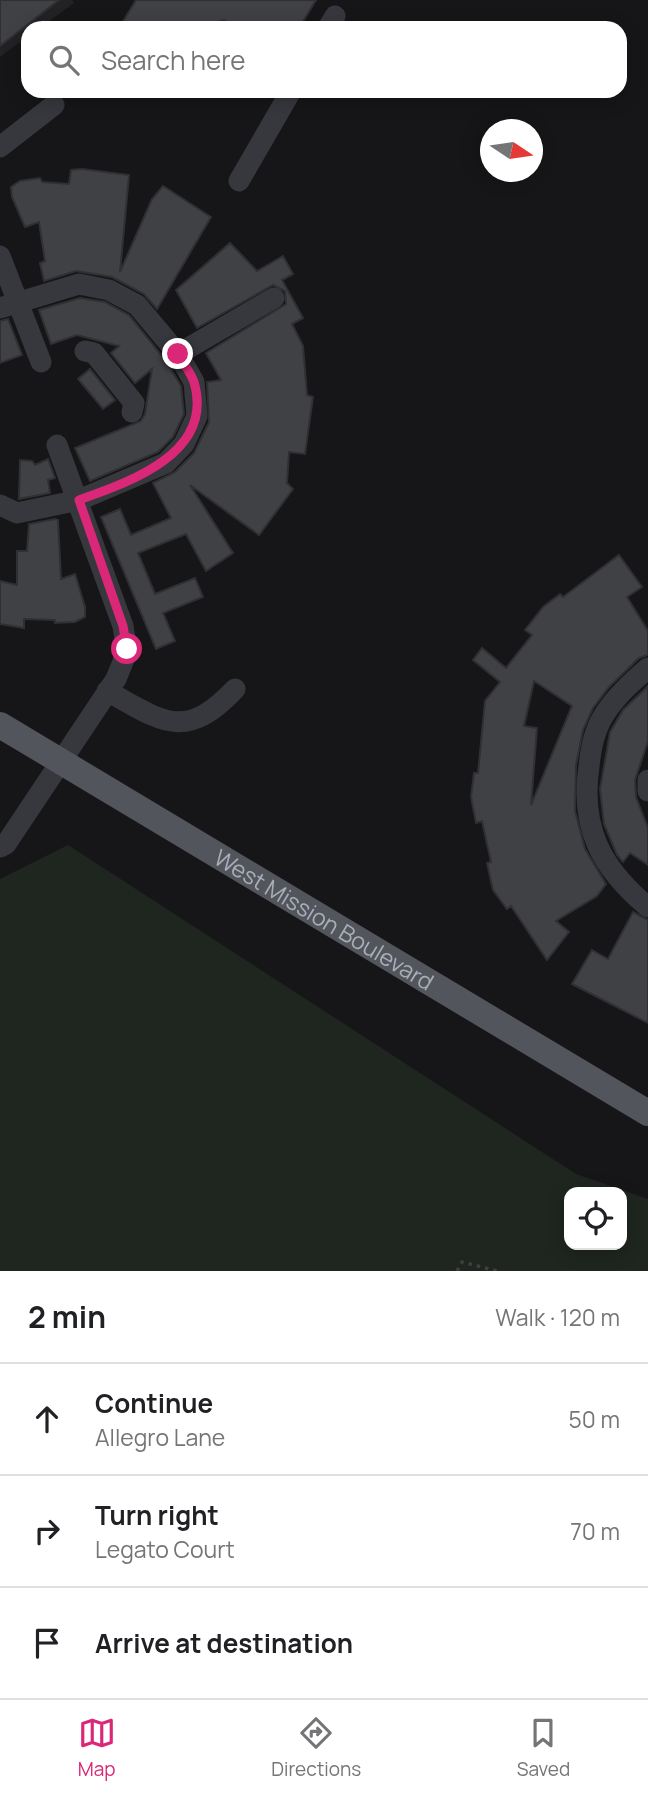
<!DOCTYPE html>
<meta charset="utf-8">
<style>
:root{--surface:#fff;--page:#f2f2f2;--text:#202124;--muted:#757577;--line:#e0e0e0;--accent:#db2777}
body{margin:0;font-family:Manrope,sans-serif;background:var(--page);color:var(--text)}
.controls{position:absolute;right:21px;bottom:21px;display:grid;overflow:hidden;border-radius:14px;box-shadow:0 4px 18px #0003}
.controls button{width:63px;height:63px;display:grid;place-items:center;padding:0;border:0;border-bottom:2px solid var(--line);background:var(--surface);color:var(--text);font:35px sans-serif}
.compass{position:absolute;left:480px;top:119px;width:63px;height:63px;border-radius:50%;background:var(--surface);box-shadow:0 4px 18px #0003;rotate:103deg}
.stop{position:absolute;width:21px;height:21px;margin:-16px;border:5px solid #db2777;border-radius:50%;background:#fff}
.stop.end{background:#db2777;border-color:#fff;box-shadow:0 2px 7px #0008}
.list{margin:0;padding:0;list-style:none}
h2{display:flex;justify-content:space-between;align-items:center;height:91px;margin:0;padding:0 28px;font-size:30px}
h2 small{font-size:23px;font-weight:400;color:var(--muted)}
.list li{display:grid;grid-template-columns:46px 1fr auto;gap:21px;align-items:center;box-sizing:border-box;height:112px;padding:0 28px;border-top:2px solid var(--line)}
.list b{display:block;font-size:26px;white-space:nowrap}
.list p{margin:0;font-size:23px;white-space:nowrap;color:var(--muted)}
.list em{font-size:23px;font-style:normal;color:var(--muted)}
.icon{flex:none;width:38px;height:38px;fill:none;stroke:currentColor;stroke-width:2;stroke-linecap:round;stroke-linejoin:round}
.map{position:relative;flex:none;width:648px;height:1271px;overflow:hidden}
.search{position:absolute;background:var(--surface);box-shadow:0 4px 18px #0003;left:21px;right:21px;top:21px;height:77px;display:flex;align-items:center;gap:18px;box-sizing:border-box;padding:0 24px;border-radius:21px;color:var(--muted);font-size:26px}
.sheet{height:427px;background:var(--surface)}
nav{display:flex;justify-content:space-around;align-items:center;box-sizing:border-box;height:98px;border-top:2px solid var(--line);background:var(--surface);font-size:19px;color:var(--muted)}
nav a{display:grid;justify-items:center;gap:4px}
nav .on{color:var(--accent)}
.map>svg:first-child{display:block}
</style>
<div class="map">
<svg width="648" height="1271" viewBox="0 0 648 1271">
<rect width="100%" height="100%" fill="#161618"/>
<path fill="#222225" d="M 0,0 L 72,0 L 74,3 L 40,28 L 28,28 L 28,36 L 0,57 Z"/>
<path fill="#1e261f" fill-rule="evenodd" d="M 68,845 L 576,1174 L 648,1199 L 648,1271 L 0,1271 L 0,879 ZM 569,1192 L 622,1192 L 622,1245 L 569,1245 Z"/>
<path fill="#404145" stroke="#303034" stroke-width="2" fill-rule="evenodd" d="M 0,0 L 59,0 L 0,46 Z
M 136,0 L 316,0 L 299,28 L 237,28 L 224,20 L 197,28 L 119,28 Z
M 82,169 L 129,175 L 120,272 L 152,199 L 163,186 L 211,217 L 157,309 L 144,294 L 112,277 L 76,271 L 44,281 L 40,263 L 45,261 L 39,222 L 25,227 L 12,197 L 11,187 L 20,181 L 40,178 L 42,182 L 69,184 L 71,170 Z
M 230,243 L 257,271 L 283,256 L 293,274 L 282,280 L 303,318 L 292,324 L 303,346 L 307,395 L 313,397 L 305,454 L 289,452 L 287,483 L 293,489 L 259,535 L 190,485 L 233,553 L 206,571 L 186,534 L 138,553 L 155,594 L 195,578 L 203,597 L 163,613 L 175,641 L 156,649 L 101,517 L 120,509 L 131,535 L 171,518 L 153,483 L 175,472 L 194,453 L 209,422 L 207,382 L 221,380 L 206,353 L 286,304 L 285,291 L 273,285 L 197,328 L 176,290 Z
M 80,298 L 105,302 L 129,315 L 167,362 L 181,386 L 184,414 L 173,437 L 158,452 L 90,481 L 75,448 L 141,421 L 145,414 L 152,369 L 135,383 L 111,353 L 119,346 L 77,335 L 51,344 L 39,310 Z
M 8,319 L 22,355 L 0,363 L 0,321 Z
M 90,369 L 115,400 L 103,409 L 78,379 Z
M 48,459 L 55,478 L 48,480 L 50,493 L 19,499 L 20,460 L 32,461 L 35,465 Z
M 55,519 L 58,520 L 61,579 L 75,574 L 85,607 L 85,617 L 75,622 L 55,623 L 55,620 L 24,619 L 24,628 L 0,624 L 0,581 L 17,585 L 17,551 L 27,551 L 29,524 Z
M 619,555 L 642,587 L 627,597 L 648,631 L 648,655 L 639,658 L 609,687 L 593,708 L 583,730 L 576,765 L 575,811 L 585,849 L 606,884 L 597,896 L 556,921 L 569,932 L 547,960 L 511,906 L 507,909 L 493,890 L 487,863 L 491,862 L 482,821 L 476,823 L 471,797 L 474,773 L 478,773 L 485,701 L 500,682 L 473,660 L 482,648 L 506,668 L 532,635 L 525,630 L 543,607 L 560,594 L 563,597 ZM 534,681 L 572,706 L 531,805 L 537,728 L 524,726 Z
M 648,686 L 648,741 L 635,780 L 636,797 L 648,828 L 648,865 L 630,853 L 623,862 L 617,855 L 604,824 L 600,789 L 610,732 L 623,710 Z
M 633,912 L 648,920 L 648,1023 L 572,984 L 592,950 L 608,959 Z"/>
<g fill="none" stroke-linecap="round" stroke-linejoin="round">
<path stroke="#3d3f44" stroke-width="3.5" stroke-dasharray="3.5 5" stroke-linecap="butt" d="M 457,1271 L 462,1262 L 497,1271"/>
<path stroke="#37383d" stroke-width="21" d="M 328,28 L 335,16
M 0,147 L 54,105
M 239,181 L 291,91
M 0,256 L 41,362
M 0,308 L 79,284 L 109,290 L 137,305 L 178,354 L 194,382 L 197,416 L 184,444 L 166,463 L 79,500 L 17,513 L 0,505
M 85,351 L 94,353 L 134,403 L 132,412
M 178,354 L 274,298
M 648,668 C 632,682 615,697 604,715 C 594,731 591,748 589,766 C 580,828 601,868 648,907
M 107,691 C 163,722 185,742 235,689
M 648,780 L 648,791
M 0,847 L 6,844 L 116,679 L 127,652 L 123,626 L 57,445"/>
<path stroke="#53555c" stroke-width="26" id="s1" d="M 0,725 L 648,1113"/>
</g>
<g fill="none" stroke-linecap="round" stroke-linejoin="round">
<path stroke="#db2777" stroke-width="9" d="M 127,649 L 123,626 L 79,500 C 130,482 215,453 194,382 C 191,373 183,363 178,354"/>
</g>
<g text-anchor="middle" dominant-baseline="central" stroke-width="6" stroke-linejoin="round" paint-order="stroke">
<g font-size="23" fill="#a8adb8" stroke="#111113">
<text stroke="none"><textPath href="#s1" startOffset="378">West Mission Boulevard</textPath></text>
</g>
</g>
</svg>
<div class="controls">
<button><svg class="icon" aria-label="locate" viewBox="0 0 24 24"><circle cx="12" cy="12" r="6"/><path d="M12 2v4M12 18v4M2 12h4M18 12h4"/></svg></button>
</div>
<svg class="compass" viewBox="-18 -18 36 36"><path d="M0-13l5 13h-10z" fill="#e53935"/><path d="M0 13l5-13h-10z" fill="#757577"/></svg>
<div class="stop" style="left:127px;top:649px"></div>
<div class="stop end" style="left:178px;top:354px"></div>
<div class="search"><svg class="icon" aria-label="search" viewBox="0 0 24 24"><circle cx="10" cy="10" r="6"/><path d="M15 15l6 6"/></svg>Search here</div>
</div>
<section class="sheet">
<h2>2 min<small>Walk · 120 m</small></h2>
<ul class="list">
<li><svg class="icon" aria-label="ahead" viewBox="0 0 24 24"><path d="M12 20V5M6 11l6-6 6 6"/></svg><div><b>Continue</b><p>Allegro Lane</p></div><em>50 m</em></li>
<li><svg class="icon" aria-label="right" viewBox="0 0 24 24"><path d="M7 20v-9h11M14 6l5 5-5 5"/></svg><div><b>Turn right</b><p>Legato Court</p></div><em>70 m</em></li>
<li><svg class="icon" aria-label="arrive" viewBox="0 0 24 24"><path d="M6 21V4h12l-3 4 3 4H6"/></svg><div><b>Arrive at destination</b></div></li>
</ul>
</section>
<nav>
<a class="on"><svg class="icon" aria-label="map" viewBox="0 0 24 24"><path d="M3 6l6-2 6 2 6-2v14l-6 2-6-2-6 2zM9 4v14M15 6v14"/></svg>Map</a>
<a><svg class="icon" aria-label="directions" viewBox="0 0 24 24"><path d="M12 3l9 9-9 9-9-9zM9 14v-3h6M13 9l2 2-2 2"/></svg>Directions</a>
<a><svg class="icon" aria-label="saved" viewBox="0 0 24 24"><path d="M7 4h10v16l-5-4-5 4z"/></svg>Saved</a>
</nav>
